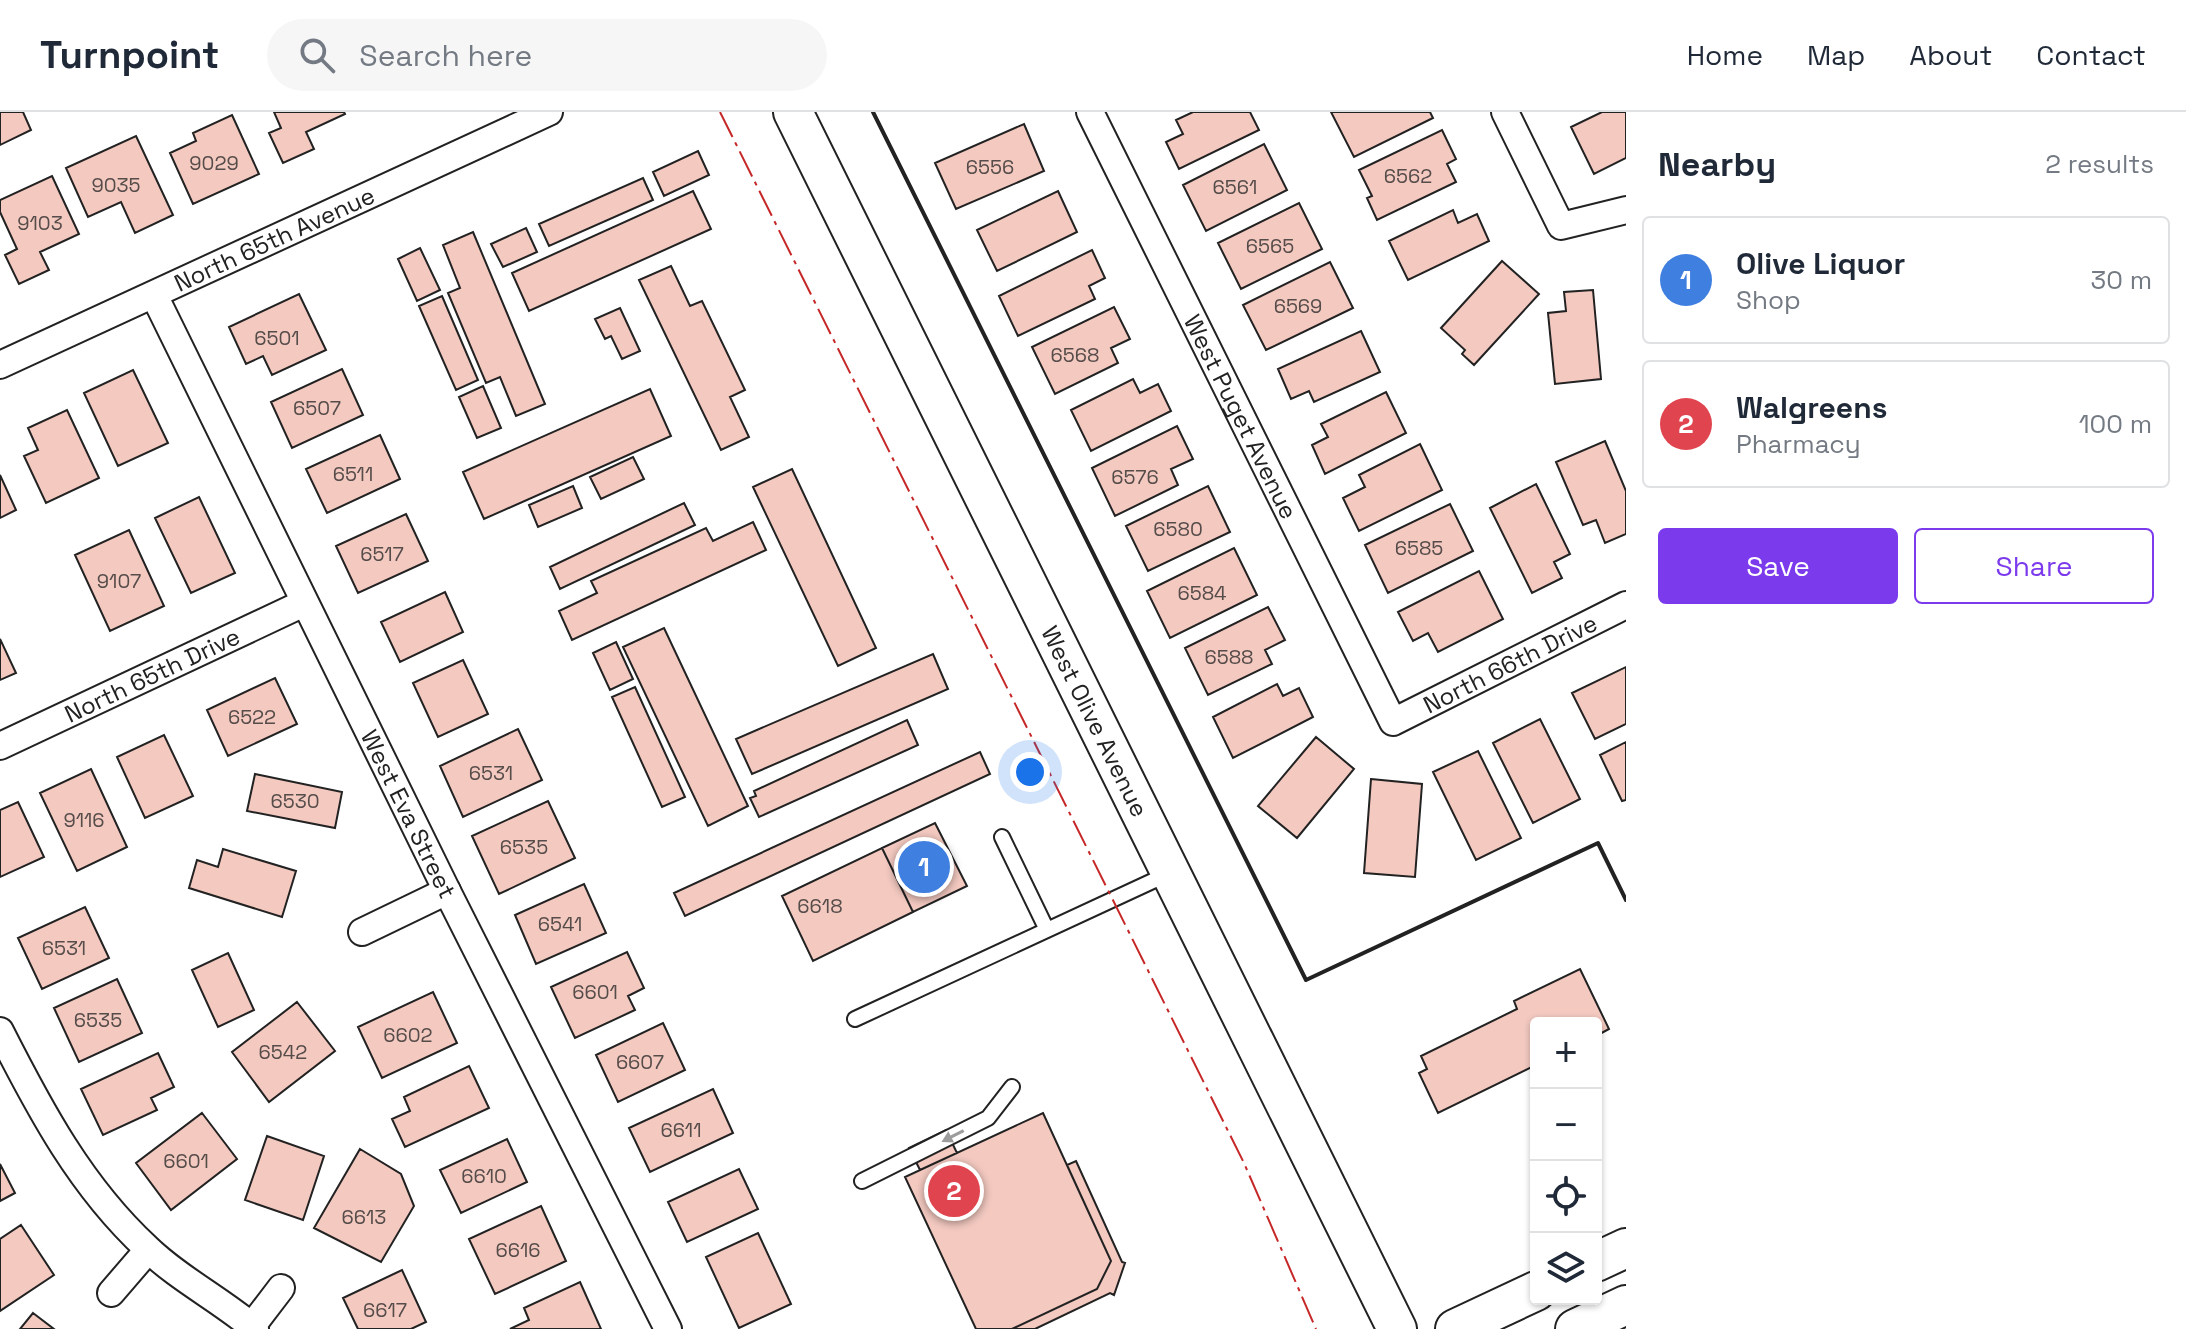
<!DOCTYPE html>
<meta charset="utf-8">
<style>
:root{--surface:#fff;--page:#f6f6f7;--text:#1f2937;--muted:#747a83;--line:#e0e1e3;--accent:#7c3aed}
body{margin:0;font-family:"Space Grotesk",sans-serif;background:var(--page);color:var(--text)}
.controls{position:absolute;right:24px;bottom:24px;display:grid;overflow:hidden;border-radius:8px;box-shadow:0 2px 6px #0004}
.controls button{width:72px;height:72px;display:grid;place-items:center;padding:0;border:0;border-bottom:2px solid var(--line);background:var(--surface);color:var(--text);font:40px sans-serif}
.you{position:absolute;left:1030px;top:660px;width:28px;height:28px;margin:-20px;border:6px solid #fff;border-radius:50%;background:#1a73e8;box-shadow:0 0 0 12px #1a73e833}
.badge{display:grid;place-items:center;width:52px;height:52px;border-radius:50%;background:var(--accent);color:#fff;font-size:26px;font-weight:700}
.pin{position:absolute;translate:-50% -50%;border:4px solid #fff;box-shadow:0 2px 8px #0006}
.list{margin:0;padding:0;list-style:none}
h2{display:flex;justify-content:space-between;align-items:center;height:104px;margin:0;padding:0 32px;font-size:34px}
h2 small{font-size:26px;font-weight:400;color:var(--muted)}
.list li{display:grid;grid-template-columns:52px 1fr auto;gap:24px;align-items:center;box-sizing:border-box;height:128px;margin:0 16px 16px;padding:0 16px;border:2px solid var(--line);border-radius:8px}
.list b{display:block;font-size:30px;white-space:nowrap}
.list p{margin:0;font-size:26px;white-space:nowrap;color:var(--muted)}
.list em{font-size:26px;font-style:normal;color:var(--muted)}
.actions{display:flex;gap:16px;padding:24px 32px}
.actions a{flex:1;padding:18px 0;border:2px solid var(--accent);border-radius:8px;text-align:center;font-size:28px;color:var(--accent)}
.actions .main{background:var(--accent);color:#fff}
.icon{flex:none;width:44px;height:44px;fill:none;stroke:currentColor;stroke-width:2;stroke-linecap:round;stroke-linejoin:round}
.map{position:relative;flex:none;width:1626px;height:1217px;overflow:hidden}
header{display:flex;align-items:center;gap:48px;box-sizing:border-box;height:112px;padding:0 40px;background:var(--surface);border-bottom:2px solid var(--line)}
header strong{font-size:38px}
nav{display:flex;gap:44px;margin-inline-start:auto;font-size:28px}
.search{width:560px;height:72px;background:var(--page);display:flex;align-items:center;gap:20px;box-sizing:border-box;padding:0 28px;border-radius:44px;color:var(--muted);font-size:30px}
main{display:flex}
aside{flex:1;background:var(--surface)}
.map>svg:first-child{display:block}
</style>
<header>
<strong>Turnpoint</strong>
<div class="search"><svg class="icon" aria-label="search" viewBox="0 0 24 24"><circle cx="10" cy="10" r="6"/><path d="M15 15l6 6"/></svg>Search here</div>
<nav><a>Home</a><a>Map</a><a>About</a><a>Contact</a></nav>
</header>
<main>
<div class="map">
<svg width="1626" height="1217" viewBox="0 0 1626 1217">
<rect width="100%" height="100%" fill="#fff"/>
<path fill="#f3c9c0" stroke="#222" stroke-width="2" d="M 0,0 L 23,0 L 31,18 L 0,33 Z
M 274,0 L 344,0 L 345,2 L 306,20 L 314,37 L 283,51 L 269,21 L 281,16 Z
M 1193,0 L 1250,0 L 1259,18 L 1179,57 L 1166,30 L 1183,22 L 1176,8 Z
M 1331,0 L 1430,0 L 1433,6 L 1354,45 Z
M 1602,0 L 1626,0 L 1626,46 L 1594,62 L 1571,15 Z
M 232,3 L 259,62 L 193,92 L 170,41 L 196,29 L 193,21 Z
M 1024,12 L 1044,59 L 956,97 L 935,51 Z
M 1442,18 L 1456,47 L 1447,52 L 1456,70 L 1377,108 L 1367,86 L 1372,84 L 1359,58 Z
M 136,24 L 173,103 L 135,121 L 121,90 L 88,105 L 66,56 Z
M 1264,32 L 1287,78 L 1206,119 L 1183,73 Z
M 698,39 L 709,63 L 664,84 L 653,60 Z
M 52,64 L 79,122 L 40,140 L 49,158 L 19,172 L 5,143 L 17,137 L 0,100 L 0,88 Z
M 643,66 L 653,88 L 549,134 L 539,112 Z
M 693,79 L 711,117 L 529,199 L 512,161 Z
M 1058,79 L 1077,120 L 997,159 L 977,118 Z
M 1299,91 L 1322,137 L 1241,177 L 1218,131 Z
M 1453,98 L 1458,111 L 1477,102 L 1489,129 L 1408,168 L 1389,129 Z
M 526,116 L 537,140 L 503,155 L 491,132 Z
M 473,120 L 545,292 L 516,304 L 500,265 L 486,271 L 448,181 L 460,176 L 443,133 Z
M 420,136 L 440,178 L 417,189 L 398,147 Z
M 1092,138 L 1105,166 L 1089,174 L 1095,187 L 1018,224 L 999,184 Z
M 1502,149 L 1539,182 L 1474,253 L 1462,242 L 1465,238 L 1441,216 Z
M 1330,150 L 1353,196 L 1266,238 L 1243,193 Z
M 671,154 L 690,194 L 702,189 L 745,278 L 730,285 L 749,325 L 721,338 L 639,168 Z
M 1593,178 L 1601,267 L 1555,272 L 1548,201 L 1566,199 L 1564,180 Z
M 299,182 L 326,238 L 272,263 L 263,244 L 246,252 L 229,215 Z
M 442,184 L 478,268 L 456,278 L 419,194 Z
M 1114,195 L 1130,227 L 1111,236 L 1118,251 L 1055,282 L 1032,235 Z
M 620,196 L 640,239 L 622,247 L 611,224 L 605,227 L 595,207 Z
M 1361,219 L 1380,260 L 1314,290 L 1309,279 L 1291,287 L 1278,257 Z
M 342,257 L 363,303 L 292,336 L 271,290 Z
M 133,258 L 168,331 L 118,354 L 84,281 Z
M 1133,267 L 1140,281 L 1158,272 L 1171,299 L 1091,339 L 1071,298 Z
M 483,274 L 501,316 L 477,326 L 459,285 Z
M 650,277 L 671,324 L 484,407 L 463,360 Z
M 1386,280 L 1406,321 L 1325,362 L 1312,333 L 1328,325 L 1321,312 Z
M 67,298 L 99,366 L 46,391 L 24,344 L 38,338 L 28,316 Z
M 1177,314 L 1193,347 L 1171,357 L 1178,373 L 1115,404 L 1092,356 Z
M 380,323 L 400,367 L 327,401 L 306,357 Z
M 1605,329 L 1626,379 L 1626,422 L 1605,431 L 1596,408 L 1583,413 L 1556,350 Z
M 1420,332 L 1442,378 L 1359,419 L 1343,386 L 1365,375 L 1359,363 Z
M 633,345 L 644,367 L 601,387 L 590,365 Z
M 792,357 L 876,536 L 838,554 L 753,375 Z
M 0,363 L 16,398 L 0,406 Z
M 1536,372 L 1570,442 L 1554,450 L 1562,466 L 1532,481 L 1490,396 Z
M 573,374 L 582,396 L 538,415 L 529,393 Z
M 1208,374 L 1230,420 L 1148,459 L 1126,414 Z
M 199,385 L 235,461 L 191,481 L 155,406 Z
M 684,391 L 695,413 L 560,477 L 550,455 Z
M 1450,392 L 1473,439 L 1388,481 L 1365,433 Z
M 406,402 L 428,449 L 358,481 L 336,434 Z
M 753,410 L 766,438 L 572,528 L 559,499 L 597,481 L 591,469 L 706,416 L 713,429 Z
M 129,418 L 164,494 L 110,519 L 75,443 Z
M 1234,436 L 1257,483 L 1170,526 L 1147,479 Z
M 1479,459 L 1503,507 L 1438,540 L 1428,521 L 1413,529 L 1398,500 Z
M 445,480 L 463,520 L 400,550 L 381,510 Z
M 1268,495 L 1285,528 L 1265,538 L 1272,552 L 1208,583 L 1185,536 Z
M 664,516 L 748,694 L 708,714 L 623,535 Z
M 0,527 L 16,561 L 0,568 Z
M 616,530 L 633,567 L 610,578 L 593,541 Z
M 933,542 L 948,577 L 752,662 L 736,627 Z
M 463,548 L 488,602 L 438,625 L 413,571 Z
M 1626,555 L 1626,612 L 1595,627 L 1572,581 Z
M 275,566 L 297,612 L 228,644 L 207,598 Z
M 1277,572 L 1283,584 L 1299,576 L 1313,605 L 1233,646 L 1213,605 Z
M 635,575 L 685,685 L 662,695 L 612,585 Z
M 1540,607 L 1580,687 L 1533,711 L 1493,631 Z
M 907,608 L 918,633 L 759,705 L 750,686 L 756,684 L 754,679 Z
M 518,617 L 542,668 L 463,705 L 440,654 Z
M 164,623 L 193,684 L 145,706 L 117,645 Z
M 1316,625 L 1354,657 L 1297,726 L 1258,694 Z
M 1626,630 L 1626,688 L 1622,689 L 1600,643 Z
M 1478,639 L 1521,726 L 1476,748 L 1433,660 Z
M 980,640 L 990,662 L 685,804 L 674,781 Z
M 91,657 L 127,735 L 77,759 L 40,681 Z
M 255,662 L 342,680 L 335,716 L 247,699 Z
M 1371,667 L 1422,672 L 1415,765 L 1364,761 Z
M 548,689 L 575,746 L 499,782 L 472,724 Z
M 18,690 L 44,745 L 0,765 L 0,698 Z
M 935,711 L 967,774 L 913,800 L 882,736 Z
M 882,736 L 913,800 L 813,849 L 782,784 Z
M 223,737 L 296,759 L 282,805 L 189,776 L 197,748 L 218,755 Z
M 584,772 L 606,821 L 536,852 L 515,803 Z
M 85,795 L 109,846 L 42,877 L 18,826 Z
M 627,840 L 644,876 L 628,884 L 635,898 L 575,926 L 551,875 Z
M 228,841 L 254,898 L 218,915 L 192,858 Z
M 1580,857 L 1609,917 L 1596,924 L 1596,911 L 1536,911 L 1536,953 L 1438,1001 L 1419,961 L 1427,957 L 1421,944 L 1517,897 L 1514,889 Z
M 117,867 L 142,921 L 79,950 L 54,896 Z
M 433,880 L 457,931 L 382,966 L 358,915 Z
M 297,890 L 335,939 L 269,990 L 232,940 Z
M 663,911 L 685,958 L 618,990 L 596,943 Z
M 158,941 L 174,975 L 151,986 L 157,998 L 103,1023 L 81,977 Z
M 469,954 L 489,996 L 405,1035 L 392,1007 L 410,999 L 404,985 Z
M 713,977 L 733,1021 L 650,1060 L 629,1016 Z
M 202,1001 L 237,1047 L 171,1098 L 136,1051 Z
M 1043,1001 L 1111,1149 L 1097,1177 L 1012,1217 L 976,1217 L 905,1065 Z
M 946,1018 L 957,1041 L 920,1058 L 909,1036 Z
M 267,1024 L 324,1044 L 303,1108 L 245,1088 Z
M 507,1027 L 527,1070 L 461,1101 L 440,1058 Z
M 360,1037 L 401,1062 L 414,1094 L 381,1150 L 314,1116 Z
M 1076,1049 L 1122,1150 L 1125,1151 L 1114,1183 L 1110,1181 L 1035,1217 L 1012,1217 L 1097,1177 L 1111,1149 L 1067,1053 Z
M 0,1052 L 15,1081 L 0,1089 Z
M 739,1057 L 758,1097 L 687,1130 L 668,1090 Z
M 541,1094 L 566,1149 L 495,1182 L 469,1127 Z
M 21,1113 L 54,1163 L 0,1199 L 0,1127 Z
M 758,1121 L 791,1192 L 739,1216 L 706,1145 Z
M 402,1158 L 426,1210 L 411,1217 L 358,1217 L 343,1186 Z
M 580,1170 L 601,1217 L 510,1217 L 529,1208 L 524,1196 Z
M 33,1201 L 54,1217 L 20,1217 Z"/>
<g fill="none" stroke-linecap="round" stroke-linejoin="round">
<defs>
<path id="lane" d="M 1002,725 L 1047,818
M 855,907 L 1170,761
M 862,1069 L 988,1006 L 1012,975"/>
<g id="street">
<path id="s1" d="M 1090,0 L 1393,610 L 1626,493"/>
<path d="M 1505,0 L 1561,114 L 1626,98"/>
<path id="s2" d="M 154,183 L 447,779 L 668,1217"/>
<path id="s3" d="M 0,253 L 549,0"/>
<path id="s4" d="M 0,634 L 304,491"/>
<path d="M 362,820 L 447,779"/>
<path d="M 0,919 C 40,998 81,1075 147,1136 C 179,1167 221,1188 255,1217"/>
<path d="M 111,1181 L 148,1138"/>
<path d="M 252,1214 L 281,1176"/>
</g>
<g id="secondary">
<path id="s5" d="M 793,0 L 1397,1217"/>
<path d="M 1596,1150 L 1626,1136"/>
<path d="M 1455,1217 L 1536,1179"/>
<path d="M 1575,1217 L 1626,1193"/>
</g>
</defs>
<use href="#lane" stroke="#222" stroke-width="18"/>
<use href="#street" stroke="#222" stroke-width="30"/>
<use href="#secondary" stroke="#222" stroke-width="42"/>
<use href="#lane" stroke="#fff" stroke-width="14"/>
<use href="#street" stroke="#fff" stroke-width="26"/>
<use href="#secondary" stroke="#fff" stroke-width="38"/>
<path stroke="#222" stroke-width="4" d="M 873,0 L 1306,868 L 1598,731 L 1626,788"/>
<path stroke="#c62828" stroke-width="2" stroke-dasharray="28 6 4 6" stroke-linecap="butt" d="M 720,0 L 1244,1051 L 1316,1217"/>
</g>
<defs><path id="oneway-solid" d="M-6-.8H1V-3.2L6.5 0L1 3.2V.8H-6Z" transform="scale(2)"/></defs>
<use fill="#9c9c9c" href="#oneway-solid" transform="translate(953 1024) rotate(153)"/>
<g text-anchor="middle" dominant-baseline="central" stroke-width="6" stroke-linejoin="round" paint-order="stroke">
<g font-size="20" fill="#564c4a">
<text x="214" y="51">9029</text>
<text x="990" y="55">6556</text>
<text x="1408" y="64">6562</text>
<text x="116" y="73">9035</text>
<text x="1235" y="75">6561</text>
<text x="40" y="111">9103</text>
<text x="1270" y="134">6565</text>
<text x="1298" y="194">6569</text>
<text x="277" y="226">6501</text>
<text x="1075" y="243">6568</text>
<text x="317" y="296">6507</text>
<text x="353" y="362">6511</text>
<text x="1135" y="365">6576</text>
<text x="1178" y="417">6580</text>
<text x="1419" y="436">6585</text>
<text x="382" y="442">6517</text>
<text x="119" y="469">9107</text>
<text x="1202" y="481">6584</text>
<text x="1229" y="545">6588</text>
<text x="252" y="605">6522</text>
<text x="491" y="661">6531</text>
<text x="295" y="689">6530</text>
<text x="84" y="708">9116</text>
<text x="524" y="735">6535</text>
<text x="820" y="794">6618</text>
<text x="560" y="812">6541</text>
<text x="64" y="836">6531</text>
<text x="595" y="880">6601</text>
<text x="98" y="908">6535</text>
<text x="408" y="923">6602</text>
<text x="283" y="940">6542</text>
<text x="640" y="950">6607</text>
<text x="681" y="1018">6611</text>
<text x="186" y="1049">6601</text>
<text x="484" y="1064">6610</text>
<text x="364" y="1105">6613</text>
<text x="518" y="1138">6616</text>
<text x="385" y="1198">6617</text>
</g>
<g font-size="24" fill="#222" stroke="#fff">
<text stroke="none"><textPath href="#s3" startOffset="302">North 65th Avenue</textPath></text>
<text stroke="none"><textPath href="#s1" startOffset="340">West Puget Avenue</textPath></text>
<text stroke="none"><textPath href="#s1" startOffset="812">North 66th Drive</textPath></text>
<text stroke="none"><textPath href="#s4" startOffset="168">North 65th Drive</textPath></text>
<text stroke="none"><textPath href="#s5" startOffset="680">West Olive Avenue</textPath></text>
<text stroke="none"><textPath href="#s2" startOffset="578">West Eva Street</textPath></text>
</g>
</g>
</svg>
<div class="controls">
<button>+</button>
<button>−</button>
<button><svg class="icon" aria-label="locate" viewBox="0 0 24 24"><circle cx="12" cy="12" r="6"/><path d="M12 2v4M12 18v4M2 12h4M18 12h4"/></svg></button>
<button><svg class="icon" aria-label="layers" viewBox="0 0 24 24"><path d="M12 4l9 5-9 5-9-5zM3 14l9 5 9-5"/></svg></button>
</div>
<div class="you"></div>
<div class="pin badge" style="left:924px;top:755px;background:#3f7fe0">1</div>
<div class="pin badge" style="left:954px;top:1079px;background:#e0444e">2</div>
</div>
<aside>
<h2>Nearby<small>2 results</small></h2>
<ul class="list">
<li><span class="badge" style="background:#3f7fe0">1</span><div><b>Olive Liquor</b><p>Shop</p></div><em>30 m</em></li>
<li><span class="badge" style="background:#e0444e">2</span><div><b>Walgreens</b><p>Pharmacy</p></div><em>100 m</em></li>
</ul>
<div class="actions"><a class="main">Save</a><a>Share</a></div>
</aside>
</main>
